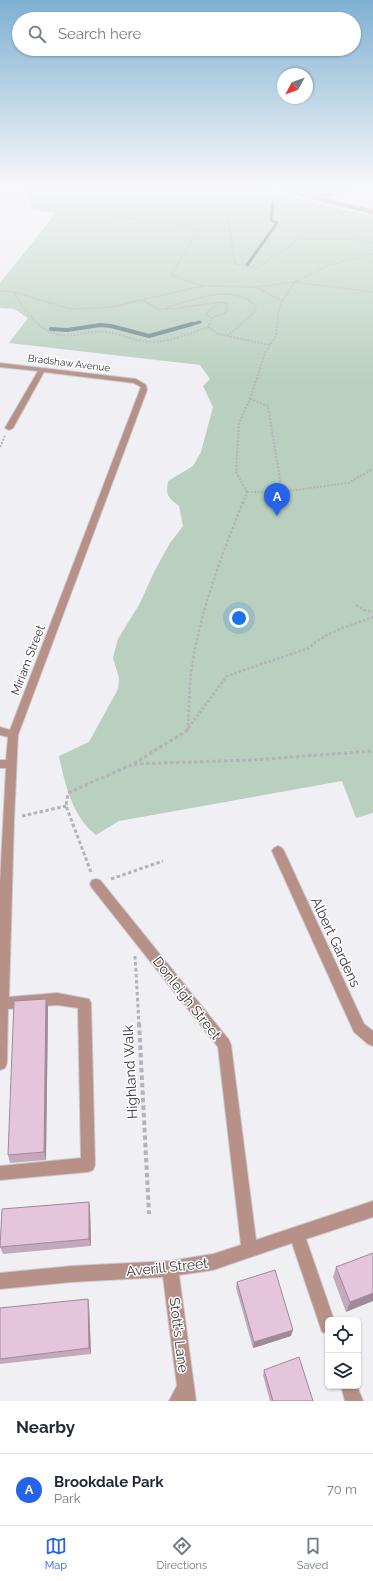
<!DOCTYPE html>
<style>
:root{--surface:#fff;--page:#f2f2f3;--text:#1f2937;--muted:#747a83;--line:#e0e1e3;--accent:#2563eb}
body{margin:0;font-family:Raleway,sans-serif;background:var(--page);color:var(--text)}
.controls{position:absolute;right:12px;bottom:12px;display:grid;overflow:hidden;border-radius:6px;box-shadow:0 1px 3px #0004}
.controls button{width:36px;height:36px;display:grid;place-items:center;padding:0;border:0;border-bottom:1px solid var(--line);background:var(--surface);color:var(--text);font:20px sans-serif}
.compass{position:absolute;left:277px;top:68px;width:36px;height:36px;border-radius:50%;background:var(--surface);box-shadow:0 1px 3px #0004;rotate:229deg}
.you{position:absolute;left:239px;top:618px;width:14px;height:14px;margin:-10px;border:3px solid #fff;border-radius:50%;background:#1a73e8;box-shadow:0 0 0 6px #1a73e833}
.badge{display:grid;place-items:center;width:26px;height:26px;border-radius:50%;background:var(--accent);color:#fff;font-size:13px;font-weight:700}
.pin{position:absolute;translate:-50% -33px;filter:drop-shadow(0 1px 2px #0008)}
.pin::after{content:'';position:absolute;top:21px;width:14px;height:12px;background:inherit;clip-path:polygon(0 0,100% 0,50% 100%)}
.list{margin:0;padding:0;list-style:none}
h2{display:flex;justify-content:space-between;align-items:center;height:52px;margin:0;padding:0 16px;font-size:17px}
h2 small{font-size:13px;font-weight:400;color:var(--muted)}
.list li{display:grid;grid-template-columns:26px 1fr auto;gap:12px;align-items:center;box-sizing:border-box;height:72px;padding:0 16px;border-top:1px solid var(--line)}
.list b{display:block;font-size:15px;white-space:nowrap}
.list p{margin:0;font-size:13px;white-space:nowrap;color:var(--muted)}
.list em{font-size:13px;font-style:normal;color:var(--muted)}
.icon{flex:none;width:22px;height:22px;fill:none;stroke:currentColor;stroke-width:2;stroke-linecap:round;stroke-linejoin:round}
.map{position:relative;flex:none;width:373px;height:1401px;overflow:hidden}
.search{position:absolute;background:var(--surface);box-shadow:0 1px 3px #0004;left:12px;right:12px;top:12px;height:44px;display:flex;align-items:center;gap:10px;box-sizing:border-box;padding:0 14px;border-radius:22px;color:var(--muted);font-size:15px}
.sheet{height:124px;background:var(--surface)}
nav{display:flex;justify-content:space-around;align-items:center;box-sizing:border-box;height:56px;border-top:1px solid var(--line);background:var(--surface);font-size:11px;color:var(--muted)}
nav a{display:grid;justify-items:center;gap:2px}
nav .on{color:var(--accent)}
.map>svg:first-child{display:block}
</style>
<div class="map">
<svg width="373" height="1401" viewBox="0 0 373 1401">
<rect width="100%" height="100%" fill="#efeff4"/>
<path fill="#e6e6f3" d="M 0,189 L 3,190 L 25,194 L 0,208 Z"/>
<path fill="#b9cfbf" d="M 13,186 L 264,186 C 299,201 336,207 373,216 L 373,813 L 356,818 L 342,781 L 119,821 L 96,835 C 72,816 65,784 59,756 L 89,742 L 118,689 L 119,678 L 113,658 L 118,639 L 140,603 L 154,572 L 170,543 L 183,526 L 179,506 C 167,497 166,495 168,481 L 193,466 L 201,452 L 213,407 L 203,386 L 210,379 L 200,365 L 9,343 L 28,318 L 14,309 L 0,308 L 0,283 L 56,213 L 33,210 L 28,193 Z"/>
<path fill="#9ab9a4" d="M 282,186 L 366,186 L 326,198 Z"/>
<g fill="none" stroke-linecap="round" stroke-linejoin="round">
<path stroke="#6b888c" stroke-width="3" d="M 247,265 L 277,223 L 271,220 L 273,202
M 189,325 L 200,322"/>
<path stroke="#6b888c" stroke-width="4" d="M 51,329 L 67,330 L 100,325 L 111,326 L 149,336 L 192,324"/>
<defs>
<path id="minor" d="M 273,186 L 281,186 L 297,192 L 373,210 L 373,214 L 293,194 Z
M 0,363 L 136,379 L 146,385 L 147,390 L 18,735 L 14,820 L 9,997 L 57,993 L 89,999 L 91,1003 L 95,1165 L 93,1170 L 88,1172 L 0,1180 L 0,1166 L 81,1158 L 78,1008 L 57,1005 L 8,1009 L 7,1063 L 5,1068 L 0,1070 L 0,883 L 6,768 L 0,768 L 0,760 L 6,760 L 8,737 L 0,735 L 0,727 L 10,730 L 141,387 L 134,383 L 44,372 L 13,428 L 9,430 L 5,428 L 38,371 L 0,367 Z
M 278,846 L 282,848 L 284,851 L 364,1024 L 373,1031 L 373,1046 L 368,1044 L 354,1032 L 272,851 L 274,848 Z
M 96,879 L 100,880 L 229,1040 L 231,1045 L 256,1240 L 373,1201 L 373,1217 L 306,1239 L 334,1320 L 328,1320 L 328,1334 L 322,1332 L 320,1326 L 292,1243 L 213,1270 L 179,1275 L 196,1401 L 169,1401 L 177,1386 L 163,1277 L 72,1282 L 0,1289 L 0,1273 L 72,1266 L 170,1261 L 213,1254 L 241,1245 L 218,1047 L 92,888 L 90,884 L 92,880 Z
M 341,1386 L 357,1386 L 363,1401 L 345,1401 Z"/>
</defs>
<use href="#minor" stroke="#cacacf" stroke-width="2"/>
<path stroke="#b4b4b8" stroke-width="1.5" stroke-dasharray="1.5 1" stroke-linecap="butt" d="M 202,286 L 171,275 L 200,228 L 108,215 L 117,196 L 226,204 L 235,264 L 257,268 L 299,239 L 348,239 L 373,242
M 0,291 L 14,292 L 71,309 L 112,307 L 202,286 L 256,287
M 14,292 L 23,308 L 39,325
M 142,300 L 158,309 L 171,309 L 221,302 L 227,304 L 228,308 L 225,313 L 211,318 L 209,325
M 282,301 L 256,287 L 295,282 L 373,292
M 166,308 C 190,300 236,282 256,307 L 254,313 L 240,325
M 211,318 L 206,314 L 218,303
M 277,325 L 279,309 L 282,301 L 295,282 L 326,266 L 373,254"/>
<path stroke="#b4b4b8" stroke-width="2" stroke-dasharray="2 1.5" stroke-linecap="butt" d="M 38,324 C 65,345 78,330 106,332 C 118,333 130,339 142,341 C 164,345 188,334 208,327 L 209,324
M 208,327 L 218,334 L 270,345
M 227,336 L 241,324
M 250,399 L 268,406 L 282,492
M 0,447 L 5,436
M 247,492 L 236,472 L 239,423 L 250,399 L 265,353 L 276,336 L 277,324
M 247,492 L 282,492 L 348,483 L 373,469
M 243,503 L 247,492"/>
<path stroke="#b4b4b8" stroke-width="2.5" stroke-dasharray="2.5 2" stroke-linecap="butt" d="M 356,605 L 364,610 L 373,612
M 188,730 C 189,709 189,687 192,666 C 201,609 222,554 243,502
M 186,731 L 227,676 L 309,648 C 325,632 352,625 373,617"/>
<path stroke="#b4b4b8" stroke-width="3" stroke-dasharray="3.5 2.5" stroke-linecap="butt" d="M 134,764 L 252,760 L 373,751
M 22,816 L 66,806
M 91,872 L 66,806 L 68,793 L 133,764 L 188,730
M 111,879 L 163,861
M 135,956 L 139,1024"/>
<path stroke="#b4b4b8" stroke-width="4" stroke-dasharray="4.5 3" stroke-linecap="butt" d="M 139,1023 L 149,1214"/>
<use href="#minor" fill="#b79188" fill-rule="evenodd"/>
</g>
<path fill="#c4a9bd" d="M 48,1007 L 46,1160 L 10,1163 L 8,1155 Z
M 89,1202 L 90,1209 L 91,1246 L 3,1254 L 0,1247 L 2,1209 Z
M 373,1253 L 346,1312 L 333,1277 L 336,1267 Z
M 237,1282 L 291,1336 L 253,1348 L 236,1288 Z
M 88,1299 L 89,1305 L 91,1354 L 0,1364 L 0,1308 Z
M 264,1370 L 313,1401 L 270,1401 L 263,1375 Z"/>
<path fill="#a08a9a" d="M 46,999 L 48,1007 L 46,1160 L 44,1152 Z
M 89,1202 L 90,1209 L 91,1246 L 89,1239 Z
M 373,1293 L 373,1301 L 346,1312 L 350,1302 Z
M 88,1299 L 89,1305 L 91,1354 L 89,1348 Z
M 293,1330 L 291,1336 L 253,1348 L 254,1342 Z"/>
<path fill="#e4c5dc" stroke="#a08a9a" d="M 46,999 L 44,1152 L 8,1155 L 14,1001 Z
M 89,1202 L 89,1239 L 0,1247 L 2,1209 Z
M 373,1253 L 373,1293 L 350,1302 L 336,1267 Z
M 275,1270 L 293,1330 L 254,1342 L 237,1282 Z
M 88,1299 L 89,1348 L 0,1359 L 0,1308 Z
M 299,1357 L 313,1401 L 273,1401 L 264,1370 Z"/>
<linearGradient id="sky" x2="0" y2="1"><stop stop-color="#7fb0d2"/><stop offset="0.49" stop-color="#f8f8fa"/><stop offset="1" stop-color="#f8f8fa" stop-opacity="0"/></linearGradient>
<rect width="373" height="382" fill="url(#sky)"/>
<g text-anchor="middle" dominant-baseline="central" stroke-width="3" stroke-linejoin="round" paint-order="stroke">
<g font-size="10" fill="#373739" stroke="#fff">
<text transform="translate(69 363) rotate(7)">Bradshaw Avenue</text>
</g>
<g font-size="12" fill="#373739" stroke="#fff">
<text transform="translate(28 660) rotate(-69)">Miriam Street</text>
</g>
<g font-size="14" fill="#373739" stroke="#fff">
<text transform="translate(336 942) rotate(65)">Albert Gardens</text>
<text transform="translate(187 998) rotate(52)">Donleigh Street</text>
<text transform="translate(130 1072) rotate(-93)">Highland Walk</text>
<text transform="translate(167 1267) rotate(-6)">Averill Street</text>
<text transform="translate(179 1335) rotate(83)">Stott's Lane</text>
</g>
</g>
</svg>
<div class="controls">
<button><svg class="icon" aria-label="locate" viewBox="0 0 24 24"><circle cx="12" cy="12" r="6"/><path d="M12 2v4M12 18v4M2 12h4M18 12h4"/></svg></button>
<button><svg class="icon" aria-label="layers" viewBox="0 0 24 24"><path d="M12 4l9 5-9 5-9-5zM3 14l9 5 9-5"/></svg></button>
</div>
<svg class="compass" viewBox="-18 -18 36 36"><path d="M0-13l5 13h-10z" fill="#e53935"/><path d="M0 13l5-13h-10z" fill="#747a83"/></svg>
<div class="you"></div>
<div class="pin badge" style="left:277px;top:516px">A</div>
<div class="search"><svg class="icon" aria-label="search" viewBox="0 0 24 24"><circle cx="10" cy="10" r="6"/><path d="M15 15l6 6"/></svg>Search here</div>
</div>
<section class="sheet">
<h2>Nearby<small></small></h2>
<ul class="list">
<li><span class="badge">A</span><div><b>Brookdale Park</b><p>Park</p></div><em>70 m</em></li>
</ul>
</section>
<nav>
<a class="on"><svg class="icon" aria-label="map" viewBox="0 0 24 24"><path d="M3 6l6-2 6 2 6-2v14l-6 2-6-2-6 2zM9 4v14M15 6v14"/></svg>Map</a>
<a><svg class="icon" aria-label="directions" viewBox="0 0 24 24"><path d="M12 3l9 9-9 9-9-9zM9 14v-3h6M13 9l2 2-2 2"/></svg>Directions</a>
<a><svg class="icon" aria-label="saved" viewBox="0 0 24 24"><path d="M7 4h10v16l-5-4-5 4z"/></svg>Saved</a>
</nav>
